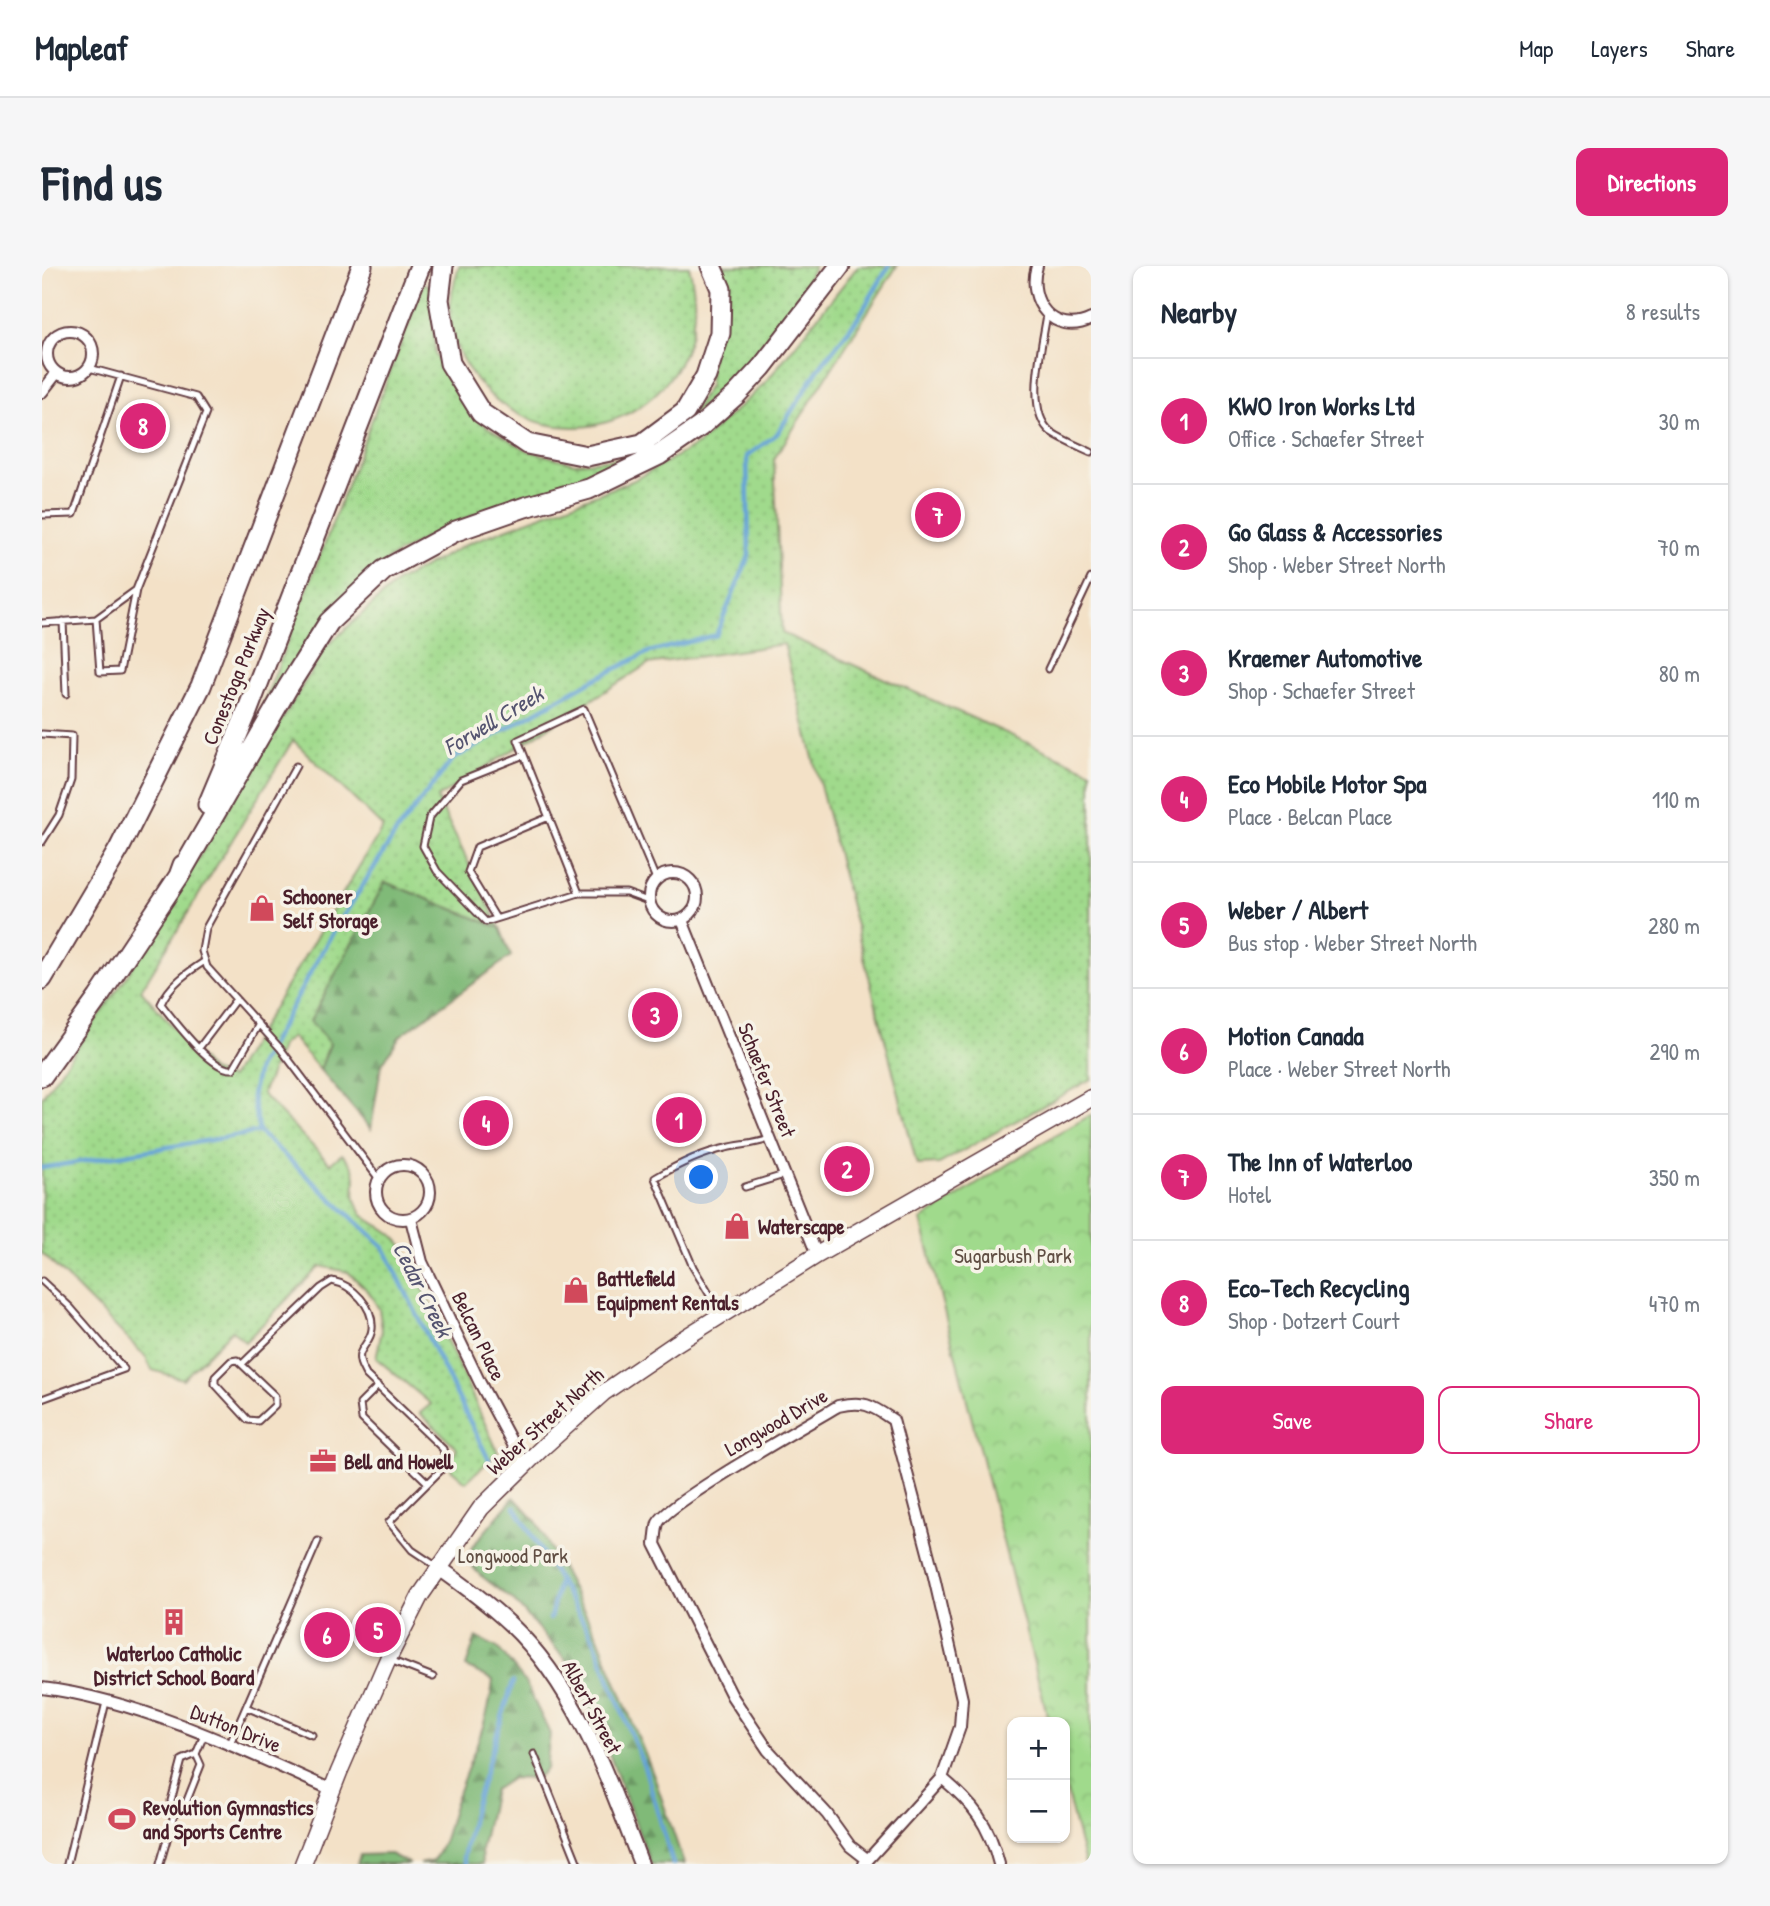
<!DOCTYPE html>
<meta charset="utf-8">
<style>
:root{--surface:#fff;--page:#f6f6f7;--text:#1f2937;--muted:#747a83;--line:#e0e1e3;--accent:#db2777}
body{margin:0;font-family:"Patrick Hand",sans-serif;background:var(--page);color:var(--text)}
.controls{position:absolute;right:21px;bottom:21px;display:grid;overflow:hidden;border-radius:14px;box-shadow:0 2px 5px #0004}
.controls button{width:63px;height:63px;display:grid;place-items:center;padding:0;border:0;border-bottom:2px solid var(--line);background:var(--surface);color:var(--text);font:35px sans-serif}
.you{position:absolute;left:660px;top:912px;width:24px;height:24px;margin:-18px;border:5px solid #fff;border-radius:50%;background:#1a73e8;box-shadow:0 0 0 10px #1a73e833}
.badge{display:grid;place-items:center;width:46px;height:46px;border-radius:50%;background:var(--accent);color:#fff;font-size:23px;font-weight:700}
.pin{position:absolute;translate:-50% -50%;border:4px solid #fff;box-shadow:0 2px 7px #0006}
.list{margin:0;padding:0;list-style:none}
h2{display:flex;justify-content:space-between;align-items:center;height:91px;margin:0;padding:0 28px;font-size:30px}
h2 small{font-size:23px;font-weight:400;color:var(--muted)}
.list li{display:grid;grid-template-columns:46px 1fr auto;gap:21px;align-items:center;box-sizing:border-box;height:126px;padding:0 28px;border-top:2px solid var(--line)}
.list b{display:block;font-size:26px;white-space:nowrap}
.list p{margin:0;font-size:23px;white-space:nowrap;color:var(--muted)}
.list em{font-size:23px;font-style:normal;color:var(--muted)}
.actions{display:flex;gap:14px;padding:21px 28px}
.actions a{flex:1;padding:16px 0;border:2px solid var(--accent);border-radius:14px;text-align:center;font-size:24px;color:var(--accent)}
.actions .main{background:var(--accent);color:#fff}
.map{position:relative;flex:none;width:1049px;height:1598px;overflow:hidden;border-radius:14px}
header{display:flex;align-items:center;gap:42px;box-sizing:border-box;height:98px;padding:0 35px;background:var(--surface);border-bottom:2px solid var(--line)}
header strong{font-size:33px}
nav{display:flex;gap:38px;margin-inline-start:auto;font-size:24px}
.intro{display:flex;align-items:center;justify-content:space-between;box-sizing:border-box;height:168px;padding:0 42px}
h1{margin:0;font-size:49px}
.button{padding:18px 32px;border-radius:14px;background:var(--accent);color:#fff;font-size:24px;font-weight:700}
main{display:flex;gap:42px;padding:0 42px}
aside{flex:1;background:var(--surface);border-radius:14px;box-shadow:0 2px 5px #0004}
.map>svg:first-child{display:block}
</style>
<header>
<strong>Mapleaf</strong>
<nav><a>Map</a><a>Layers</a><a>Share</a></nav>
</header>
<div class="intro"><h1>Find us</h1><a class="button">Directions</a></div>
<main>
<div class="map">
<svg width="1049" height="1598" viewBox="0 0 1049 1598">
<defs>
<pattern id="grass-dots" width="8" height="8" patternUnits="userSpaceOnUse" patternTransform="scale(1.75)"><rect width="8" height="8" fill="#a0da8c"/><path d="M2 2h.1M6 6h.1" fill="none" stroke="#8bbb79" stroke-width="1.8" stroke-linecap="round"/></pattern>
<pattern id="forest-firs" width="22" height="20" patternUnits="userSpaceOnUse" patternTransform="scale(1.75)"><rect width="22" height="20" fill="#80ba78"/><path d="M5 1l3.5 6h-7zM16 11l3.5 6h-7z" fill="#6b9763"/></pattern>
<pattern id="park-crowns" width="20" height="18" patternUnits="userSpaceOnUse" patternTransform="scale(1.75)"><rect width="20" height="18" fill="#a0da8c"/><path d="M2 6a3 3 0 1 1 6 0M12 15a3 3 0 1 1 6 0" fill="none" stroke="#8bbb79"/></pattern>
</defs>
<rect width="100%" height="100%" fill="#f7f3e8"/>
<filter id="ink" filterUnits="userSpaceOnUse"><feTurbulence type="fractalNoise" baseFrequency=".0143" numOctaves="2"/><feDisplacementMap in="SourceGraphic" scale="14" xChannelSelector="R" yChannelSelector="G"/><feConvolveMatrix kernelMatrix="1 2 1 2 8 2 1 2 1" color-interpolation-filters="sRGB"/></filter>
<filter id="wash" filterUnits="userSpaceOnUse"><feTurbulence type="fractalNoise" baseFrequency=".00686" numOctaves="4" result="noise"/><feDisplacementMap in="SourceGraphic" scale="28" xChannelSelector="R" yChannelSelector="G"/><feGaussianBlur stdDeviation="1.57" result="paint"/><feColorMatrix in="noise" values="0 0 0 0 0 0 0 0 0 0 0 0 0 0 0 0 0 1.4 0 .05"/><feComposite in="paint" operator="in"/></filter>
<g filter="url(#wash)">
<rect width="100%" height="100%" fill="#f3e1c7"/>
<path fill="url(#grass-dots)" stroke="#757c5c" stroke-width="2" fill-rule="evenodd" d="M 417,0 L 647,0 C 656,33 654,68 637,98 C 590,178 483,183 429,107 C 419,92 408,71 408,53 C 407,36 412,16 417,0 Z
M 677,0 L 772,0 C 748,57 689,112 645,154 L 667,120 Z
M 816,0 L 855,0 L 732,193 L 740,367 L 1049,505 L 1049,813 L 897,898 L 875,899 L 742,378 L 606,398 L 395,532 L 458,662 L 343,616 L 278,804 L 250,771 L 240,779 L 220,828 L 288,898 L 300,888 C 325,912 304,921 317,943 C 324,955 338,959 348,967 C 354,971 359,978 363,983 L 456,1186 L 424,1216 L 409,1203 L 410,1191 L 415,1182 L 378,1147 L 389,1138 L 334,1092 L 340,1064 L 337,1043 L 326,1025 L 306,1006 L 278,1000 L 203,1076 L 190,1064 L 141,1113 L 110,1104 L 103,1090 L 0,987 L 0,831 L 85,710 L 284,381 L 356,315 L 427,277 L 590,215 L 658,177 L 723,117 ZM 251,474 L 341,561 L 189,812 L 169,805 L 99,724 Z
M 382,17 L 390,21 L 393,88 L 416,130 L 444,160 L 487,185 L 532,197 L 594,191 L 535,214 L 452,241 L 405,260 L 345,294 L 228,440 L 222,437 Z"/>
<path fill="url(#forest-firs)" stroke="#656c52" stroke-width="2" d="M 343,616 L 458,662 L 469,690 L 358,770 L 339,800 L 329,863 L 278,804 L 288,778 L 268,755 Z
M 472,1231 L 494,1255 L 556,1371 L 613,1513 L 642,1598 L 609,1598 L 558,1464 L 524,1394 L 471,1334 L 438,1309 L 426,1296 L 430,1281 Z
M 434,1371 L 456,1382 L 483,1416 L 508,1468 L 504,1503 L 494,1513 L 470,1512 L 452,1524 L 439,1584 L 440,1598 L 378,1598 L 391,1595 C 404,1576 405,1561 412,1539 C 426,1497 447,1458 451,1414 L 424,1401 Z
M 348,1588 L 368,1598 L 315,1598 L 318,1589 Z"/>
<path fill="url(#park-crowns)" stroke="#757c5c" stroke-width="2" d="M 1049,849 L 1049,1598 L 1043,1598 L 1023,1519 L 1023,1456 L 1007,1456 L 879,954 L 988,884 Z"/>
<g fill="none" stroke-linecap="round" stroke-linejoin="round">
<path stroke="#65a3d7" stroke-width="4.5" d="M 217,866 L 210,830 L 216,802 L 287,673 L 355,565 L 411,493 L 549,415 L 607,386 L 674,369 L 707,290 L 705,190 L 735,168 L 777,102 L 816,52 L 847,0
M 217,866 L 341,980 L 447,1194
M 0,902 L 217,866
M 473,1241 L 551,1372 L 604,1506 L 631,1598
M 508,1353 L 517,1314
M 423,1598 L 421,1592 L 432,1542 L 471,1416"/>
</g>
</g>
<g filter="url(#ink)">
<g fill="none" stroke-linecap="round" stroke-linejoin="round">
<defs>
<path id="service" d="M 1005,48 C 1001,77 982,145 1009,166 C 1021,174 1036,180 1049,186
M 0,249 L 32,248 L 79,110
M 54,353 L 58,406 L 78,405 L 94,324
M 21,355 L 24,428
M 0,357 L 54,353 L 94,324 L 164,147 L 154,131 L 47,102
M 1006,403 L 1049,312
M 0,468 L 30,470 L 29,514 L 17,549 L 0,576
M 482,489 L 419,514 L 387,552 L 381,580 L 395,605 L 444,656 L 537,627
M 254,500 L 164,662 L 160,685 L 165,701 L 238,782 L 337,913
M 606,635 L 584,627 L 537,627 L 476,474 L 542,443 L 614,613
M 454,652 L 426,606 L 435,581 L 507,551
M 163,695 C 146,706 127,719 119,738 C 132,754 170,806 191,803 L 217,758
M 157,782 L 194,733
M 703,921 L 742,909
M 0,1015 L 28,1041 L 82,1103 L 0,1133
M 678,1046 L 651,1001 L 613,912 C 635,899 660,887 684,882 C 700,878 710,879 727,873
M 195,1094 L 233,1130 L 233,1139 L 216,1155 L 206,1154 L 173,1118 L 173,1111 L 189,1095 Z
M 200,1098 L 279,1022 L 290,1015 C 311,1019 332,1041 330,1063 C 329,1074 321,1079 318,1088 C 316,1096 321,1103 324,1109 L 401,1183 L 403,1193 L 402,1201 L 347,1256 L 370,1284 L 394,1300
M 336,1120 L 318,1138 L 320,1153 L 386,1217
M 348,1394 L 391,1411
M 204,1441 L 270,1469
M 187,1480 L 276,1275
M 492,1488 L 536,1598
M 132,1549 L 142,1542 L 159,1499 L 154,1488
M 25,1598 L 64,1436
M 118,1598 L 132,1549 L 129,1535 L 140,1494 L 154,1488 L 162,1469"/>
<path id="minor" d="M 995,0 C 984,35 1012,71 1049,53
M5 88a23 23 0 1 1 46 0a23 23 0 1 1-46 0Z
M 0,126 L 14,108
M607 631a24 24 0 1 1 48 0a24 24 0 1 1-48 0Z
M 640,654 L 775,989
M334 926a27 27 0 1 1 54 0a27 27 0 1 1-54 0Z
M 369,953 L 380,996 L 438,1117 L 482,1199
M 0,1422 C 94,1433 204,1485 290,1524
M 900,1512 C 931,1538 947,1558 957,1598
M 822,1598 L 900,1512 L 918,1461 L 920,1433 L 889,1298 L 851,1154 C 830,1140 823,1134 796,1140 C 768,1157 626,1236 616,1257 C 614,1263 614,1272 613,1278 L 690,1430 L 726,1484 L 785,1548 L 808,1580 L 826,1594"/>
<path id="tertiary" d="M 396,1301 C 421,1319 446,1337 468,1358 C 535,1421 567,1515 599,1598"/>
<path id="secondary" d="M 261,1598 L 297,1506 L 346,1393 L 378,1330 L 439,1242 L 499,1183 L 561,1127 L 633,1078 L 775,989 L 1049,832"/>
<path id="motorway" d="M 401,0 L 397,34 L 408,97 L 439,147 L 485,178 L 545,190 L 600,178 L 643,146 L 664,110 L 678,67 L 679,23 L 669,0
M 166,539 L 205,446 L 378,0
M 137,610 L 246,421 L 287,356 L 342,304 L 414,265 L 483,241 L 547,223 L 617,189 L 659,160 L 694,129 L 720,101 L 798,0
M 0,713 L 77,583 L 159,420 L 320,0
M 0,810 L 56,732 L 137,610 L 141,599"/>
</defs>
<use href="#service" stroke="#633c42" stroke-width="9"/>
<use href="#minor" stroke="#633c42" stroke-width="14"/>
<use href="#tertiary" stroke="#633c42" stroke-width="18"/>
<use href="#secondary" stroke="#633c42" stroke-width="19"/>
<use href="#motorway" stroke="#633c42" stroke-width="23"/>
<use href="#service" stroke="#fff" stroke-width="5"/>
<use href="#minor" stroke="#fff" stroke-width="10"/>
<use href="#tertiary" stroke="#fff" stroke-width="14"/>
<use href="#secondary" stroke="#fff" stroke-width="16"/>
<use href="#motorway" stroke="#fff" stroke-width="19"/>
</g>
</g>
<defs>
<symbol id="shop-bare" viewBox="-9 -9 18 18"><path d="M-5-2.5h2.3a2.7 3.5 0 0 1 5.4 0H5L5.5 6h-11ZM-1.5-2.5h3a1.5 2.3 0 0 0-3 0Z" fill="#d1495b" stroke="#f7f3e8" stroke-width="2.5" paint-order="stroke"/></symbol>
<symbol id="office-bare" viewBox="-9 -9 18 18"><path d="M-6-3h4V-5.5h4V-3h4V5H-6ZM-1-4.5V-3h2v-1.5ZM-6 0V1H6V0Z" fill="#d1495b" stroke="#f7f3e8" stroke-width="2.5" paint-order="stroke"/></symbol>
<symbol id="building-bare" viewBox="-9 -9 18 18"><path d="M-4-6H4V6H1V3H-1V6H-4ZM-2.5-4.3h1.7v1.8h-1.7ZM.8-4.3h1.7v1.8H.8ZM-2.5-1h1.7V.8h-1.7ZM.8-1h1.7V.8H.8Z" fill="#d1495b" stroke="#f7f3e8" stroke-width="2.5" paint-order="stroke"/></symbol>
<symbol id="stadium-bare" viewBox="-9 -9 18 18"><path d="M0-5a6.5 5 0 1 0 0 10a6.5 5 0 1 0 0-10ZM-3.5-1.8h7v3.6h-7Z" fill="#d1495b" stroke="#f7f3e8" stroke-width="2.5" paint-order="stroke"/></symbol>
</defs>
<g fill-rule="evenodd">
<use href="#shop-bare" x="201" y="623" width="38" height="38"/>
<use href="#shop-bare" x="676" y="941" width="38" height="38"/>
<use href="#shop-bare" x="515" y="1005" width="38" height="38"/>
<use href="#office-bare" x="262" y="1176" width="38" height="38"/>
<use href="#building-bare" x="113" y="1337" width="38" height="38"/>
<use href="#stadium-bare" x="61" y="1534" width="38" height="38"/>
</g>
<g text-anchor="middle" dominant-baseline="central" stroke-width="7" stroke-linejoin="round" paint-order="stroke">
<g font-size="21" fill="#4a1f2b" stroke="#f7f3e8">
<text transform="translate(194 410) rotate(-68)">Conestoga Parkway</text>
<text transform="translate(725 814) rotate(68)">Schaefer Street</text>
<text transform="translate(437 1070) rotate(64)">Belcan Place</text>
<text transform="translate(503 1155) rotate(-42)">Weber Street North</text>
<text transform="translate(734 1156) rotate(-30)">Longwood Drive</text>
<text transform="translate(550 1441) rotate(62)">Albert Street</text>
<text transform="translate(194 1462) rotate(22)">Dutton Drive</text>
</g>
<g font-size="21" font-weight="bold" fill="#4a1f2b" stroke="#f7f3e8" text-anchor="start">
<text x="241" y="630">Schooner<tspan x="241" dy="24">Self Storage</tspan></text>
<text x="716" y="960">Waterscape</text>
<text x="555" y="1012">Battlefield<tspan x="555" dy="24">Equipment Rentals</tspan></text>
<text x="302" y="1195">Bell and Howell</text>
<text x="132" y="1387" text-anchor="middle">Waterloo Catholic<tspan x="132" dy="24">District School Board</tspan></text>
<text x="101" y="1541">Revolution Gymnastics<tspan x="101" dy="24">and Sports Centre</tspan></text>
</g>
<g font-size="21" fill="#604e43" stroke="#f7f3e8">
<text x="971" y="989">Sugarbush Park</text>
<text x="471" y="1289">Longwood Park</text>
</g>
<g font-size="23" font-style="italic" fill="#555470" stroke="#f7f3e8">
<text transform="translate(451 454) rotate(-31)">Forwell Creek</text>
<text transform="translate(381 1023) rotate(63)">Cedar Creek</text>
</g>
</g>
</svg>
<div class="controls">
<button>+</button>
<button>−</button>
</div>
<div class="you"></div>
<div class="pin badge" style="left:637px;top:854px">1</div>
<div class="pin badge" style="left:805px;top:903px">2</div>
<div class="pin badge" style="left:613px;top:749px">3</div>
<div class="pin badge" style="left:444px;top:857px">4</div>
<div class="pin badge" style="left:336px;top:1364px">5</div>
<div class="pin badge" style="left:285px;top:1369px">6</div>
<div class="pin badge" style="left:896px;top:249px">7</div>
<div class="pin badge" style="left:101px;top:160px">8</div>
</div>
<aside>
<h2>Nearby<small>8 results</small></h2>
<ul class="list">
<li><span class="badge">1</span><div><b>KWO Iron Works Ltd</b><p>Office · Schaefer Street</p></div><em>30 m</em></li>
<li><span class="badge">2</span><div><b>Go Glass &amp; Accessories</b><p>Shop · Weber Street North</p></div><em>70 m</em></li>
<li><span class="badge">3</span><div><b>Kraemer Automotive</b><p>Shop · Schaefer Street</p></div><em>80 m</em></li>
<li><span class="badge">4</span><div><b>Eco Mobile Motor Spa</b><p>Place · Belcan Place</p></div><em>110 m</em></li>
<li><span class="badge">5</span><div><b>Weber / Albert</b><p>Bus stop · Weber Street North</p></div><em>280 m</em></li>
<li><span class="badge">6</span><div><b>Motion Canada</b><p>Place · Weber Street North</p></div><em>290 m</em></li>
<li><span class="badge">7</span><div><b>The Inn of Waterloo</b><p>Hotel</p></div><em>350 m</em></li>
<li><span class="badge">8</span><div><b>Eco-Tech Recycling</b><p>Shop · Dotzert Court</p></div><em>470 m</em></li>
</ul>
<div class="actions"><a class="main">Save</a><a>Share</a></div>
</aside>
</main>
